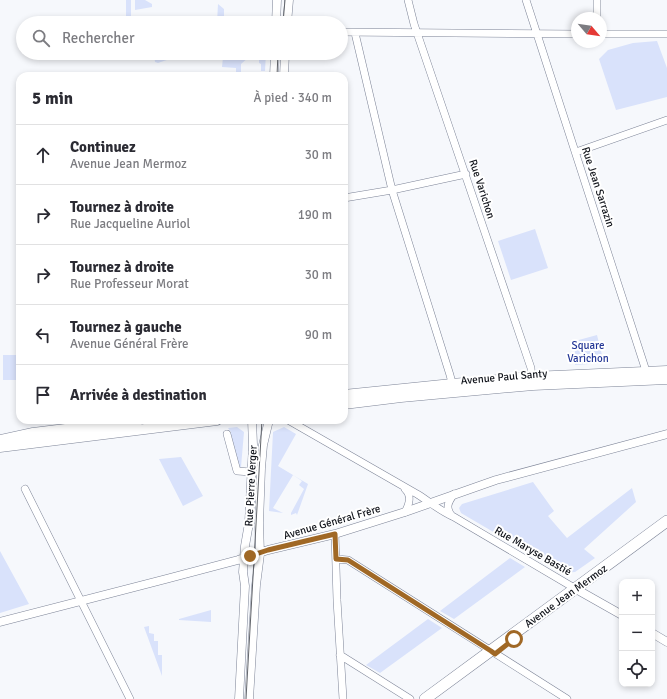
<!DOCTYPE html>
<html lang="fr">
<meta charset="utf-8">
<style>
:root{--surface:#fff;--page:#f2f2f3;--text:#2b2b33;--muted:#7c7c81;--line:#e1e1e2}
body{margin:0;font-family:Signika,sans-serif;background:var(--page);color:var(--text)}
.controls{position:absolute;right:12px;bottom:12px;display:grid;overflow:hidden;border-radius:8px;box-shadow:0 2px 6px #0003}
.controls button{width:36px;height:36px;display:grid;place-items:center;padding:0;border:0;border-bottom:1px solid var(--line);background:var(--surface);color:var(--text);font:20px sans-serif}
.compass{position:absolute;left:571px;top:12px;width:36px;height:36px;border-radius:50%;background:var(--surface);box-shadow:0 2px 6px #0003;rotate:119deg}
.stop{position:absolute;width:12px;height:12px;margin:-9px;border:3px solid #a06825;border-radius:50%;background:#fff}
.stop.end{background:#a06825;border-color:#fff;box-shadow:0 1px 4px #0008}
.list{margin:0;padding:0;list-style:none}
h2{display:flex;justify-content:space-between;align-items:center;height:52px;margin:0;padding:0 16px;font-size:17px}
h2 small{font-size:13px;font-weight:400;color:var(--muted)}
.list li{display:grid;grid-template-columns:26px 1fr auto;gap:12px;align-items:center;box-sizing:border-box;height:60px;padding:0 16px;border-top:1px solid var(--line)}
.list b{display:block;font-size:15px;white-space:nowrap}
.list p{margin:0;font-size:13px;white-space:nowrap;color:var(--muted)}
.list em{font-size:13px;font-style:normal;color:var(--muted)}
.icon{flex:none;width:22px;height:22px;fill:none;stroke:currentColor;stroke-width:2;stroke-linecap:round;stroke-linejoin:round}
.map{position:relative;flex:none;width:667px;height:699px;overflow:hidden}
.search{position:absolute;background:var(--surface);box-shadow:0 2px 6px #0003;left:16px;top:16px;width:332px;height:44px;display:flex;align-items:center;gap:10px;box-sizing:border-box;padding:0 14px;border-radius:22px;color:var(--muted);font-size:15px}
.panel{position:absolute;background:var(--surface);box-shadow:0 2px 6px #0003;left:16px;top:72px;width:332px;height:352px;border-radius:12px}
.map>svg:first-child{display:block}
</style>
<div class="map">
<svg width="667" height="699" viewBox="0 0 667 699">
<rect width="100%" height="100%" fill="#f6f8fc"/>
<path fill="#d9e2fb" d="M 126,0 L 131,0 L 131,23 L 126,23 Z
M 135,0 L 145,0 L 152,4 L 152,7 L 135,10 Z
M 218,4 L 224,9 L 224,23 L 217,23 Z
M 657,41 L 667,68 L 667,97 L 616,110 L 599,59 L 608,50 L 633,43 Z
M 154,53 L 187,53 L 158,63 L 155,62 Z
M 232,53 L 266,53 L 265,71 L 261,71 L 261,64 L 259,63 L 259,58 L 249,57 L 241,64 L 241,74 L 236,74 L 236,68 L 222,67 L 223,57 Z
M 535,229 L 548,268 L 511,280 L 498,241 Z
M 597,335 L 604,363 L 575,365 L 575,341 Z
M 3,355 L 20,355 L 20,380 L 3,380 Z
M 237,427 L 244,432 L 241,467 L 238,467 L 231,440 L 231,432 L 228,428 Z
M 284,427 L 296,434 L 278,466 L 308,484 L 297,515 L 296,513 L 291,515 L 291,513 L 304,489 L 299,485 L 302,481 L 293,475 L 273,508 L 283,513 L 269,511 L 273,432 Z
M 181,457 L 203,496 L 183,506 L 159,459 Z
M 533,482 L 554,511 L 548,516 L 567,538 L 632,488 L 636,502 L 584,549 L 595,558 L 575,572 L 563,573 L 461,513 L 459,508 L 462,504 Z
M 0,551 L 29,604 L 0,613 Z
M 510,558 L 525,567 L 454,619 L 440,611 Z
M 211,610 L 211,622 L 179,620 L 179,619 Z
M 428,619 L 442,628 L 380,673 L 366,665 Z
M 149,626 L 149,633 L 154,634 L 154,641 L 158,641 L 158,655 L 162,655 L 162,676 L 144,627 Z"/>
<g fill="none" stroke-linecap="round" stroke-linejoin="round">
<defs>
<path id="minor" d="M 408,0 L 414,24 L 531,368 L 532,381
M 526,0 L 647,374
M 597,18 L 597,0
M 341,32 L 577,34
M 355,33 L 392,190 L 450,375 L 453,387
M 601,34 L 667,34
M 576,152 L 667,120
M 344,198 L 392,190 L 466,174
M 288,420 L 417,494 C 430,502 440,511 454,517 L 576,589
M 227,434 L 237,471 L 251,472
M 25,489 L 130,699
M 405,489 C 412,495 409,505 405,512
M 452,516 C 445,508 448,502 454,494
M 335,534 L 337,600 L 343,699
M 336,559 L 348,560 L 567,699
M 340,655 L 410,699"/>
<path id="tertiary" d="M 276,23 L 277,0
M 287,23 L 289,0
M 274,76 L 275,53
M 284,76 L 285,53
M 576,589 L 622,615
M 0,622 L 166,579 L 238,560 L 268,550 L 335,534 L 405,512 L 496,480 L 667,434
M 652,633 L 667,642
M 239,699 L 245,586 L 243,572 L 245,546 L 249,523 L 253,445 L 252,420
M 249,699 L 256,585 L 260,554 L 259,523 L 261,468 L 263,445 L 269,420"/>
<path id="secondary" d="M 344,395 L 452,384 L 532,377 L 667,371
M 344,404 L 401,397 L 533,385 L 667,379
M 0,440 L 33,433 L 139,420
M 0,447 L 217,420"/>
<path id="primary" d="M 425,699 L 667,521"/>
</defs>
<use href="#minor" stroke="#7d8497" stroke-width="8"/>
<use href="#tertiary" stroke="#7d8497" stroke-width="9"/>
<use href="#secondary" stroke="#7d8497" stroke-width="11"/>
<use href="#primary" stroke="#7d8497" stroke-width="12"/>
<use href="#minor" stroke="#fff" stroke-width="7"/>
<use href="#tertiary" stroke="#fff" stroke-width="8"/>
<use href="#secondary" stroke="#fff" stroke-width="10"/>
<use href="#primary" stroke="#fff" stroke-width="11"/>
<path stroke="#62656b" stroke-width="1" d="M 283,23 L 285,0
M 277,76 L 278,53
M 246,699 L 262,420"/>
</g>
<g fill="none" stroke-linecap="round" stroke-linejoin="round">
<path stroke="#a06825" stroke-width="5" d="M 250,556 L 268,550 L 335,534 L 336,559 L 348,560 L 491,651 L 495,654 L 514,639"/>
</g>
<g text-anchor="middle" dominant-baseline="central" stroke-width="4" stroke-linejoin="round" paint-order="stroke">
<g font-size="11" fill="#0f1219" stroke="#fff">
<text transform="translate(598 187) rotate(72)">Rue Jean Sarrazin</text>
<text transform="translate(482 189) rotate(72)">Rue Varichon</text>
<text transform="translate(504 377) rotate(-5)">Avenue Paul Santy</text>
<text transform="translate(251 486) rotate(-87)">Rue Pierre Verger</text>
<text transform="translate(332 522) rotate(-16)">Avenue Général Frère</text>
<text transform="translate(533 551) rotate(30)">Rue Maryse Bastié</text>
<text transform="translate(566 596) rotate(-36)">Avenue Jean Mermoz</text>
</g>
<g font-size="11" fill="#243796" stroke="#fff">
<text x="588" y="345">Square<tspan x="588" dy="13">Varichon</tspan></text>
</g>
</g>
</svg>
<div class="controls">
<button>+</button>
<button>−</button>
<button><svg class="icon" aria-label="locate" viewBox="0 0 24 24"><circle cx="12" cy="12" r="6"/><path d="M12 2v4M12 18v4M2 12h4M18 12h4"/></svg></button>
</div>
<svg class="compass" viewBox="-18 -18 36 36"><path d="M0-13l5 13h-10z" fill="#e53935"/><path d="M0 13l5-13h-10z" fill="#7c7c81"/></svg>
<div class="stop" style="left:514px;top:639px"></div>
<div class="stop end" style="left:250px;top:556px"></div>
<div class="search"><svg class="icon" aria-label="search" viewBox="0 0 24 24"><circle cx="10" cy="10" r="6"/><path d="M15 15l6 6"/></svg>Rechercher</div>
<section class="panel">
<h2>5 min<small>À pied · 340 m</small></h2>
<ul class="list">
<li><svg class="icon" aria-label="ahead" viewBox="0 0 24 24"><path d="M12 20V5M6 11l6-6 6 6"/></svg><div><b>Continuez</b><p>Avenue Jean Mermoz</p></div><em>30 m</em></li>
<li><svg class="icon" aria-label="right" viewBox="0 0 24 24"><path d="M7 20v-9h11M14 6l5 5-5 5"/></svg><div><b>Tournez à droite</b><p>Rue Jacqueline Auriol</p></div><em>190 m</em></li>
<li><svg class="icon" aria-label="right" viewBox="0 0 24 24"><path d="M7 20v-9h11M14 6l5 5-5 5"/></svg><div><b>Tournez à droite</b><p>Rue Professeur Morat</p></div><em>30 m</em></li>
<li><svg class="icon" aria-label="left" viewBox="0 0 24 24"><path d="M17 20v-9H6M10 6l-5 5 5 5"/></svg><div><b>Tournez à gauche</b><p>Avenue Général Frère</p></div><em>90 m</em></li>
<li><svg class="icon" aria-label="arrive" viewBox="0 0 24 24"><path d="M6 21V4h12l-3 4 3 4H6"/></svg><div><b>Arrivée à destination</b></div></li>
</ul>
</section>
</div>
